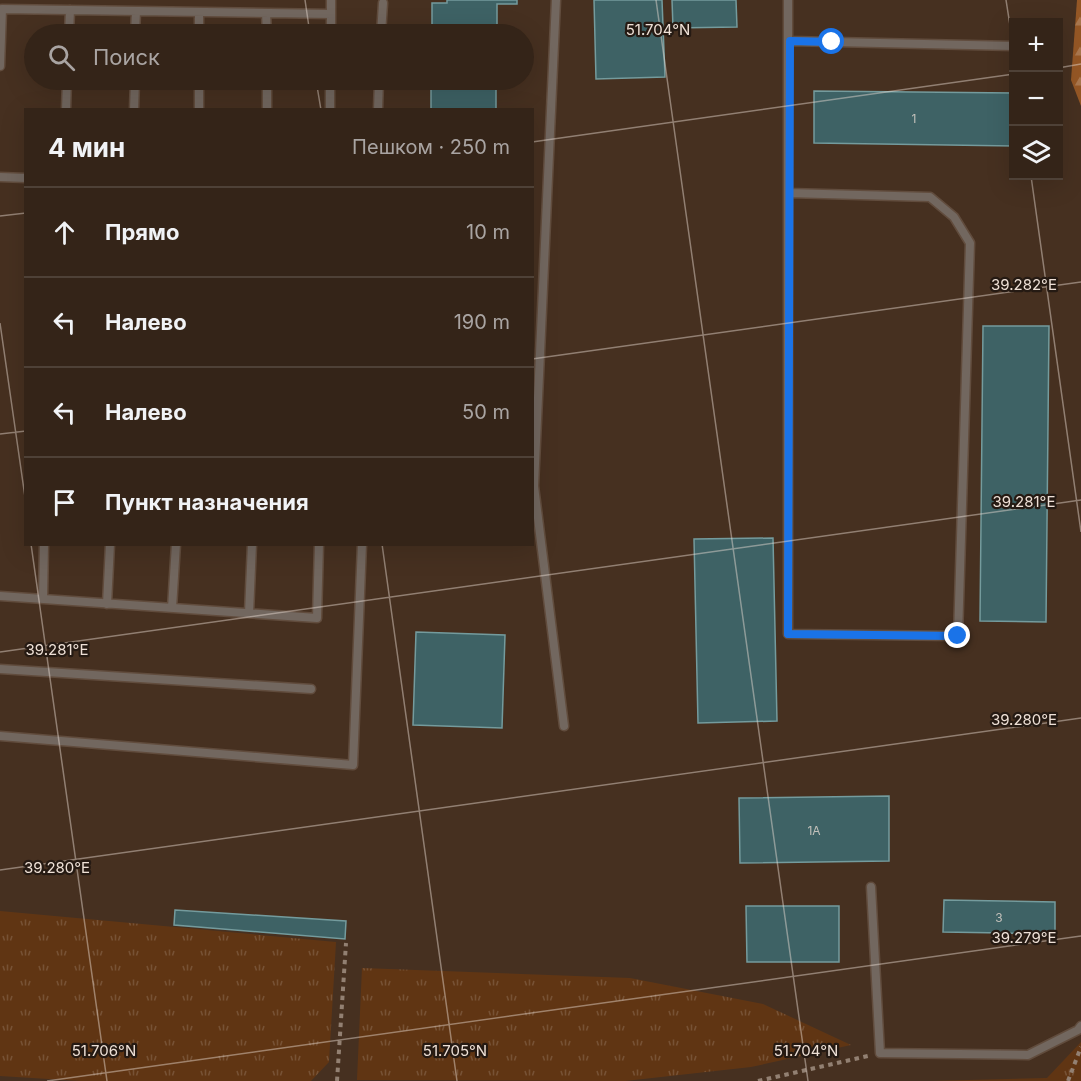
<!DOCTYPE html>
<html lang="ru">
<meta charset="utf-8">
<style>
:root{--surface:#342418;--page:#3f3025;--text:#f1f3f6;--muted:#a9a4a2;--line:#4e4137}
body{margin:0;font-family:Inter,sans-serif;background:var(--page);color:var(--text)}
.controls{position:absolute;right:18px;top:18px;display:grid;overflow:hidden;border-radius:0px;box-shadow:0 6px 24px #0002}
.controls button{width:54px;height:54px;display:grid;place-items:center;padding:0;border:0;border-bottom:2px solid var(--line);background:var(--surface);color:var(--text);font:30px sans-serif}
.stop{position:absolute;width:18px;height:18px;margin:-14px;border:4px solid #1a73e8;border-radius:50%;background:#fff}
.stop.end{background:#1a73e8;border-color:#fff;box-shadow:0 2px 6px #0008}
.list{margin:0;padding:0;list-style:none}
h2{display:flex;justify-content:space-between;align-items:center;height:78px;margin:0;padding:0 24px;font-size:26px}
h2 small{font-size:20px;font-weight:400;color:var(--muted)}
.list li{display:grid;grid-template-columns:39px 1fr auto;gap:18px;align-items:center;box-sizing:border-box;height:90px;padding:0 24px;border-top:2px solid var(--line)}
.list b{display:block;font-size:22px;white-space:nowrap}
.list em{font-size:20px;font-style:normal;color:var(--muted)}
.icon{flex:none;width:33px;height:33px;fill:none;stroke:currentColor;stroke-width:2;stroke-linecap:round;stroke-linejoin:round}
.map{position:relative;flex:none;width:1081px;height:1081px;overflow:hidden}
.search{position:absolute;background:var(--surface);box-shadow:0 6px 24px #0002;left:24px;top:24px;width:510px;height:66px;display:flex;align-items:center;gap:15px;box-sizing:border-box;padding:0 21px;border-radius:33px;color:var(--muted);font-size:22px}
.panel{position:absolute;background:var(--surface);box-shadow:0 6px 24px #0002;left:24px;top:108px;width:510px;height:438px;border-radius:0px}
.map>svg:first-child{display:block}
</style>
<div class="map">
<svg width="1081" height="1081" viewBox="0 0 1081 1081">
<defs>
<pattern id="grass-tufts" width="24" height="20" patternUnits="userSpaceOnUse" patternTransform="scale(1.5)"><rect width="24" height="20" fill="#603513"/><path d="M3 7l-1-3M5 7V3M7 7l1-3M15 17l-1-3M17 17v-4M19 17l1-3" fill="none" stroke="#775235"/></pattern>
<pattern id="forest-firs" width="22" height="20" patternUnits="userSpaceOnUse" patternTransform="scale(1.5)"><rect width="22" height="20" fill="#955725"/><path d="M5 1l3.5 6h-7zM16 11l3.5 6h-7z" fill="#a9774e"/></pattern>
</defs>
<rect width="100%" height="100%" fill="#463020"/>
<path fill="url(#grass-tufts)" d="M 0,911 L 336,942 L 329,1062 L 311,1081 L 81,1081 L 0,1076 Z
M 362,968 L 630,978 L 763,1004 L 851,1045 L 751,1067 L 625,1081 L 357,1080 Z
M 1081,1042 L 1081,1081 L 930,1081 L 1047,1078 Z"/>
<path fill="url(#forest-firs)" d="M 1077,0 L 1081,0 L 1081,106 L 1071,80 Z"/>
<path fill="#3e6265" stroke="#749b9d" stroke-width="1.5" d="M 447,0 L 517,0 L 517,4 L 497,4 L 497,34 L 432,34 L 432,3 L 447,3 Z
M 594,0 L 662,0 L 665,77 L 596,79 Z
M 672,0 L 736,0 L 737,27 L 673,28 Z
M 431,80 L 496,80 L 496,110 L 431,110 Z
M 814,91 L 1014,93 L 1014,146 L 814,143 Z
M 983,326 L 1049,326 L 1046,622 L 980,621 Z
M 773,538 L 777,721 L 698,723 L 694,539 Z
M 416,632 L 505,635 L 502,728 L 413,725 Z
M 889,796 L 889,861 L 740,863 L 739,798 Z
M 944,900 L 1055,902 L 1055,934 L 943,932 Z
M 746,906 L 839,906 L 839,962 L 747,962 Z
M 175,910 L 346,921 L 345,939 L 174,925 Z"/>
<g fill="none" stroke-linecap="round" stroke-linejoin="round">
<defs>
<path id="lane" d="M 556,0 L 534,486 L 564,726
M 788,0 L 788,634 L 958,636 L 970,243 L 954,217 L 930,197 L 789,193
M 199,12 L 199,34
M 266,13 L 267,34
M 69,34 L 70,10
M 135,34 L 136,11
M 331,34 L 331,0
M 381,34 L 383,3
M 790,41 L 1014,46
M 0,66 L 2,9 L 331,14
M 199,80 L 199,110
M 267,80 L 267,110
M 66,110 L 67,80
M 134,110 L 135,80
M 330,110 L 330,80
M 378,110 L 379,80
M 0,177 L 26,178
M 0,596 L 317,618 L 319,544
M 43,599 L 44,544
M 107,604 L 110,544
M 172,608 L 176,544
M 249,613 L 252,544
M 0,669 L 311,689
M 0,736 L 353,765 L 362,544
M 871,887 L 880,1053 L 1028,1055 L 1078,1030 L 1081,1026"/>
</defs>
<use href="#lane" stroke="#614c3d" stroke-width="11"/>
<path stroke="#928072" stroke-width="4" stroke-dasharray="4.5 4.5" stroke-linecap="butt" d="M 337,1081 L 346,943
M 758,1081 L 868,1056
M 1068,1081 L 1081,1047"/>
<use href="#lane" stroke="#72675f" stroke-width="8"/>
</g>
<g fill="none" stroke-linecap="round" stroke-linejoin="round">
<path stroke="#1a73e8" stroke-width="8" d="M 832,42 L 790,41 L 788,634 L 958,636"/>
</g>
<path fill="none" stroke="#eee0d6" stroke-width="1.5" stroke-opacity="0.45" d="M 305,0 L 310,34M 656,0 L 808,1081M 1006,0 L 1014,51M 1058,68 L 1081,64M 316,80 L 321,110M 532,142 L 1014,74M 1031,176 L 1081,532M 0,216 L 26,213M 0,323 L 26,504M 532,359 L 1081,282M 0,434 L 26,431M 31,544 L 107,1081M 382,544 L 457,1081M 0,652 L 1081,500M 0,870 L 1081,718M 47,1081 L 1081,936"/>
<g text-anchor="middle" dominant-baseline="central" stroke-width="4.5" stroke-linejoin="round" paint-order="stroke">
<g font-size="12" fill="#c2c0ba">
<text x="914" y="118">1</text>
<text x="814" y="830">1А</text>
<text x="999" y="917">3</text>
</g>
</g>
<g font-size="15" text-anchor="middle" fill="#eee0d6" stroke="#251a13" stroke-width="4.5" stroke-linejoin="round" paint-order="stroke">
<text x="658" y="35">51.704°N</text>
<text x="1024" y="290">39.282°E</text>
<text x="1024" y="507">39.281°E</text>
<text x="57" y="655">39.281°E</text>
<text x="1024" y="725">39.280°E</text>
<text x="57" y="873">39.280°E</text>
<text x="1024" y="943">39.279°E</text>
<text x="104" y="1056">51.706°N</text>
<text x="455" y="1056">51.705°N</text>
<text x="806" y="1056">51.704°N</text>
</g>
</svg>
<div class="controls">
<button>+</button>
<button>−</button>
<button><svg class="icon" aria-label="layers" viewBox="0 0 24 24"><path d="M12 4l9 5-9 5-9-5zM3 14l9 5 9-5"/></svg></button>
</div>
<div class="stop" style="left:832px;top:42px"></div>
<div class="stop end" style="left:958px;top:636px"></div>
<div class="search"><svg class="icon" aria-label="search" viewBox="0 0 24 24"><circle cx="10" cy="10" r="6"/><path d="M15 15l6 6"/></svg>Поиск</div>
<section class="panel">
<h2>4 мин<small>Пешком · 250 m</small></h2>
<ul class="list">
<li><svg class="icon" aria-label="ahead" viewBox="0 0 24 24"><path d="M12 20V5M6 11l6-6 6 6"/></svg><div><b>Прямо</b></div><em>10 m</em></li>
<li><svg class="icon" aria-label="left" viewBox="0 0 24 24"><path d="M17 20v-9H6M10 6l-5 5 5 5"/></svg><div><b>Налево</b></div><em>190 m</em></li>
<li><svg class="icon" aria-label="left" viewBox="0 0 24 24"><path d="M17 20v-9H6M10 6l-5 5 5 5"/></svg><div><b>Налево</b></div><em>50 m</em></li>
<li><svg class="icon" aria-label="arrive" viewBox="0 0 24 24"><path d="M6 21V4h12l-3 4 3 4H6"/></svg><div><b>Пункт назначения</b></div></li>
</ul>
</section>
</div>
